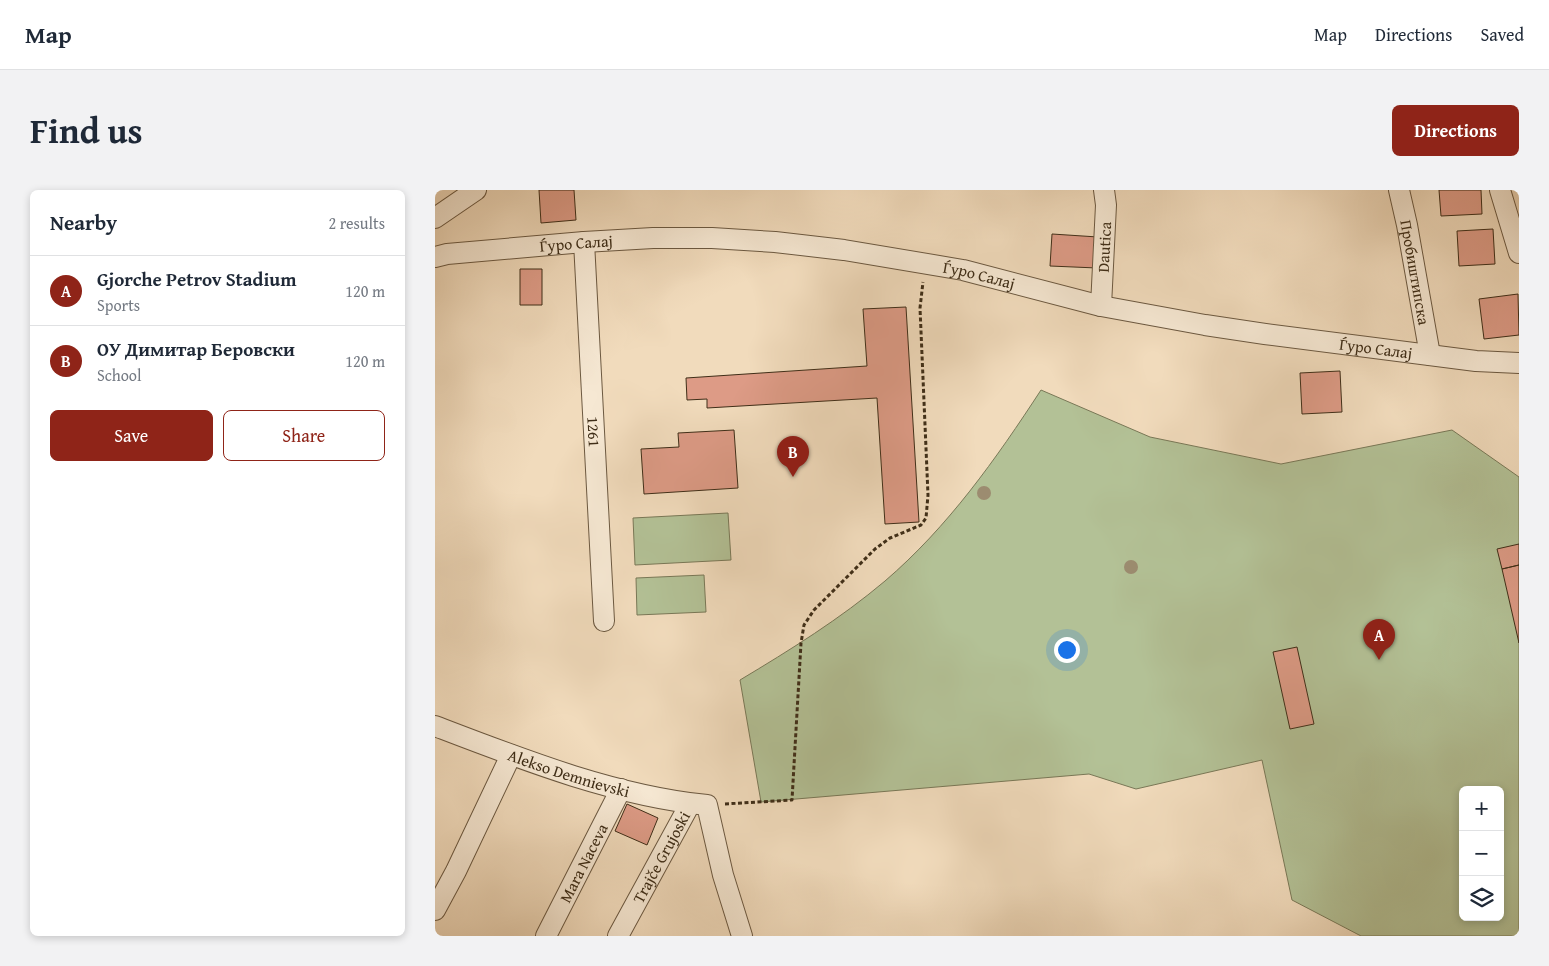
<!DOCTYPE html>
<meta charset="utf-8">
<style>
:root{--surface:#fff;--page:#f2f2f3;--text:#1f2937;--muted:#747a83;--line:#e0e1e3;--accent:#8f2418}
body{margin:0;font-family:"Gentium Book Plus",serif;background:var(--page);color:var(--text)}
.controls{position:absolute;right:15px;bottom:15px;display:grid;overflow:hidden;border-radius:8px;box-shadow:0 2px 8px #0003}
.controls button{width:45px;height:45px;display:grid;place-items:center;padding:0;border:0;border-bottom:1px solid var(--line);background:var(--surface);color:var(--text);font:25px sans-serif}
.you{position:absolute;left:631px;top:459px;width:18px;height:18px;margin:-12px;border:4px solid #fff;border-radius:50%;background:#1a73e8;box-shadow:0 0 0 8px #1a73e833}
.badge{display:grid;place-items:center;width:32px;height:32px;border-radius:50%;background:var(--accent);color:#fff;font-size:16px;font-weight:700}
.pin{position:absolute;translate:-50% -41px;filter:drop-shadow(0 1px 2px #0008)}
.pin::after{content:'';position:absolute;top:26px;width:18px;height:15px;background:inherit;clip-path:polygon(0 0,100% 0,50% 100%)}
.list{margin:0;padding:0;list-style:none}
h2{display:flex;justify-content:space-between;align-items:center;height:65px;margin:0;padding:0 20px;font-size:21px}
h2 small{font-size:16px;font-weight:400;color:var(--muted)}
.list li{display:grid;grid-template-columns:32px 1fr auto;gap:15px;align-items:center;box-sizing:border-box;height:70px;padding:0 20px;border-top:1px solid var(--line)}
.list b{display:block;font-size:19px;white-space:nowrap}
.list p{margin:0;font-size:16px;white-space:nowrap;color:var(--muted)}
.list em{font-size:16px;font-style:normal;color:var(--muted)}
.actions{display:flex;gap:10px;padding:15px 20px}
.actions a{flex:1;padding:11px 0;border:1px solid var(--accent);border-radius:8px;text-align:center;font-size:18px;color:var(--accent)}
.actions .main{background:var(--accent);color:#fff}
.icon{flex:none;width:28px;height:28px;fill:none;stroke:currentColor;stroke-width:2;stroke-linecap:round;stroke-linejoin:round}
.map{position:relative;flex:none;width:1084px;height:746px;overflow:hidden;border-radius:8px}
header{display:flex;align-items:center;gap:30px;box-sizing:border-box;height:70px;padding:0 25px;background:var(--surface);border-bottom:1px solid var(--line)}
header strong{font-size:24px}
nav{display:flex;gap:28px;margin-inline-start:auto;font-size:18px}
.intro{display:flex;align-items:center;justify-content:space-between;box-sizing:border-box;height:120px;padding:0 30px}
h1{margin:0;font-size:35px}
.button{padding:12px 22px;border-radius:8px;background:var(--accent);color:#fff;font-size:18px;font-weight:700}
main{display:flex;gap:30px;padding:0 30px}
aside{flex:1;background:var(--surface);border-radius:8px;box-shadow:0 2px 8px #0003}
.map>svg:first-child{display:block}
</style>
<header>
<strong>Map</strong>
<nav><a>Map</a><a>Directions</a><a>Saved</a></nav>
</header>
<div class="intro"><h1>Find us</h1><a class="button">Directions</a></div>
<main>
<aside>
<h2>Nearby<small>2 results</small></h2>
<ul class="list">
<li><span class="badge">A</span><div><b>Gjorche Petrov Stadium</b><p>Sports</p></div><em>120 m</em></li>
<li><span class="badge">B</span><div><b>ОУ Димитар Беровски</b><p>School</p></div><em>120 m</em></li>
</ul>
<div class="actions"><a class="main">Save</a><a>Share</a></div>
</aside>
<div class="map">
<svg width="1084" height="746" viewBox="0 0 1084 746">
<rect width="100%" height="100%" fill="#f1dbbc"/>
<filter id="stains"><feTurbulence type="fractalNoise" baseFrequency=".004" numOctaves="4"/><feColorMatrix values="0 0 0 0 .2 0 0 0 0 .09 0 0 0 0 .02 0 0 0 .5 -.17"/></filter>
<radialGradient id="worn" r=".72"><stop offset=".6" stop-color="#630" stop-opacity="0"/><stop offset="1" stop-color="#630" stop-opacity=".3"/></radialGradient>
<path fill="#b3c196" stroke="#797857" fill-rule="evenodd" d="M 606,200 L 715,247 L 846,274 L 1017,240 L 1084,287 L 1084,746 L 926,746 L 857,710 L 827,570 L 701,599 L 654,584 L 326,612 L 305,490 C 355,460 405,429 450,391 C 513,337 561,269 606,200 ZM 1028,600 L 1065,600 L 1065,727 L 1028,727 Z
M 293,323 L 296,370 L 200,375 L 198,328 Z
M 269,385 L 271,422 L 202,425 L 201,388 Z"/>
<path fill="#dd9b86" stroke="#3f2e18" d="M 104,0 L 139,0 L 141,30 L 106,33 Z
M 1004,0 L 1046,0 L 1047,24 L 1006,26 Z
M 1058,39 L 1060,74 L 1024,76 L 1022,41 Z
M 617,44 L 663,47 L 662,78 L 615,76 Z
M 85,79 L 107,79 L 107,115 L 85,115 Z
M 1083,104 L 1084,145 L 1049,149 L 1044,109 Z
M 471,117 L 484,332 L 450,334 L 442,208 L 272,218 L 272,209 L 252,210 L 251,188 L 432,176 L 428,119 Z
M 905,181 L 907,222 L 867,224 L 865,183 Z
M 299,240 L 303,298 L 209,304 L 206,259 L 244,257 L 243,243 Z
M 1084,354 L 1084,375 L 1067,379 L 1062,359 Z
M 1084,375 L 1084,453 L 1067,379 Z
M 862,457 L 879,534 L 855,539 L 838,462 Z
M 192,614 L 223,628 L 212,655 L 180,641 Z"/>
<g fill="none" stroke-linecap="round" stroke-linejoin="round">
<defs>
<g id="minor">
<path id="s1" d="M 964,0 L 972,35 L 995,165"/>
<path d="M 1065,0 L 1084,63"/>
<path d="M 0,28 L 41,0"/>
<path id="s2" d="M 149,52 L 169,431"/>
<path id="s3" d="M 0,67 L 12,64 L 149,52 L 218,48 L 277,48 L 340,52 L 409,60 L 528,80 L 666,116 L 770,135 L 830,144 L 1041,171 L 1084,173"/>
<path id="s4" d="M 666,116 L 671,15 L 669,0"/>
<path id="s5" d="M 0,536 C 86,569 180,606 272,615 L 288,685 L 307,746"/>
<path d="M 0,720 L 21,681 L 76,565"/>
<path id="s6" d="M 111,746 L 186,599"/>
<path id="s7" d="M 183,746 L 255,614"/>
</g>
</defs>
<use href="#minor" stroke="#6c5941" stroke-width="22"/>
<path stroke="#3f2e18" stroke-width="3" stroke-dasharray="4 2.5" stroke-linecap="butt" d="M 290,614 L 357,610 L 366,453 L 369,435 L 379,420 L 440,359 L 455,348 L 486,335 L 491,328 L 493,305 L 485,118 L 488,92"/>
<use href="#minor" stroke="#f6e8d3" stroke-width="20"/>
</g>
<g fill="#9c8c70">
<circle cx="549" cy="303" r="7"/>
<circle cx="696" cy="377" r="7"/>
</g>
<g text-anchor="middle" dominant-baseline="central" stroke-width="4" stroke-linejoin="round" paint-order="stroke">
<g font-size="16" fill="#3f2e18" stroke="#f6e8d3">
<text stroke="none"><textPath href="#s3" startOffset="142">Ѓуро Салај</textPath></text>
<text stroke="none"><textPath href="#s4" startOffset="59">Dautica</textPath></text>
<text stroke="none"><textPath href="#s1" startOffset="84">Пробиштипска</textPath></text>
<text stroke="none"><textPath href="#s3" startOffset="548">Ѓуро Салај</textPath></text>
<text stroke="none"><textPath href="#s3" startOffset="952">Ѓуро Салај</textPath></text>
<text stroke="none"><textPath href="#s2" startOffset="190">1261</textPath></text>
<text stroke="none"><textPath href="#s5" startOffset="142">Alekso Demnievski</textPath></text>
<text stroke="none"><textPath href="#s7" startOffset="90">Trajče Grujoski</textPath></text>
<text stroke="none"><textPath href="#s6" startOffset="82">Mara Naceva</textPath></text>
</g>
</g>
<rect width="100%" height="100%" filter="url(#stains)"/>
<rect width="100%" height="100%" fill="url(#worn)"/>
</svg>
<div class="controls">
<button>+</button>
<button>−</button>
<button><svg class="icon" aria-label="layers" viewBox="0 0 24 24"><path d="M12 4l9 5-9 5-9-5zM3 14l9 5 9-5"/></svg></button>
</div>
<div class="you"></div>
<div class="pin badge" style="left:944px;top:470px">A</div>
<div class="pin badge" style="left:358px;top:287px">B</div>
</div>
</main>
